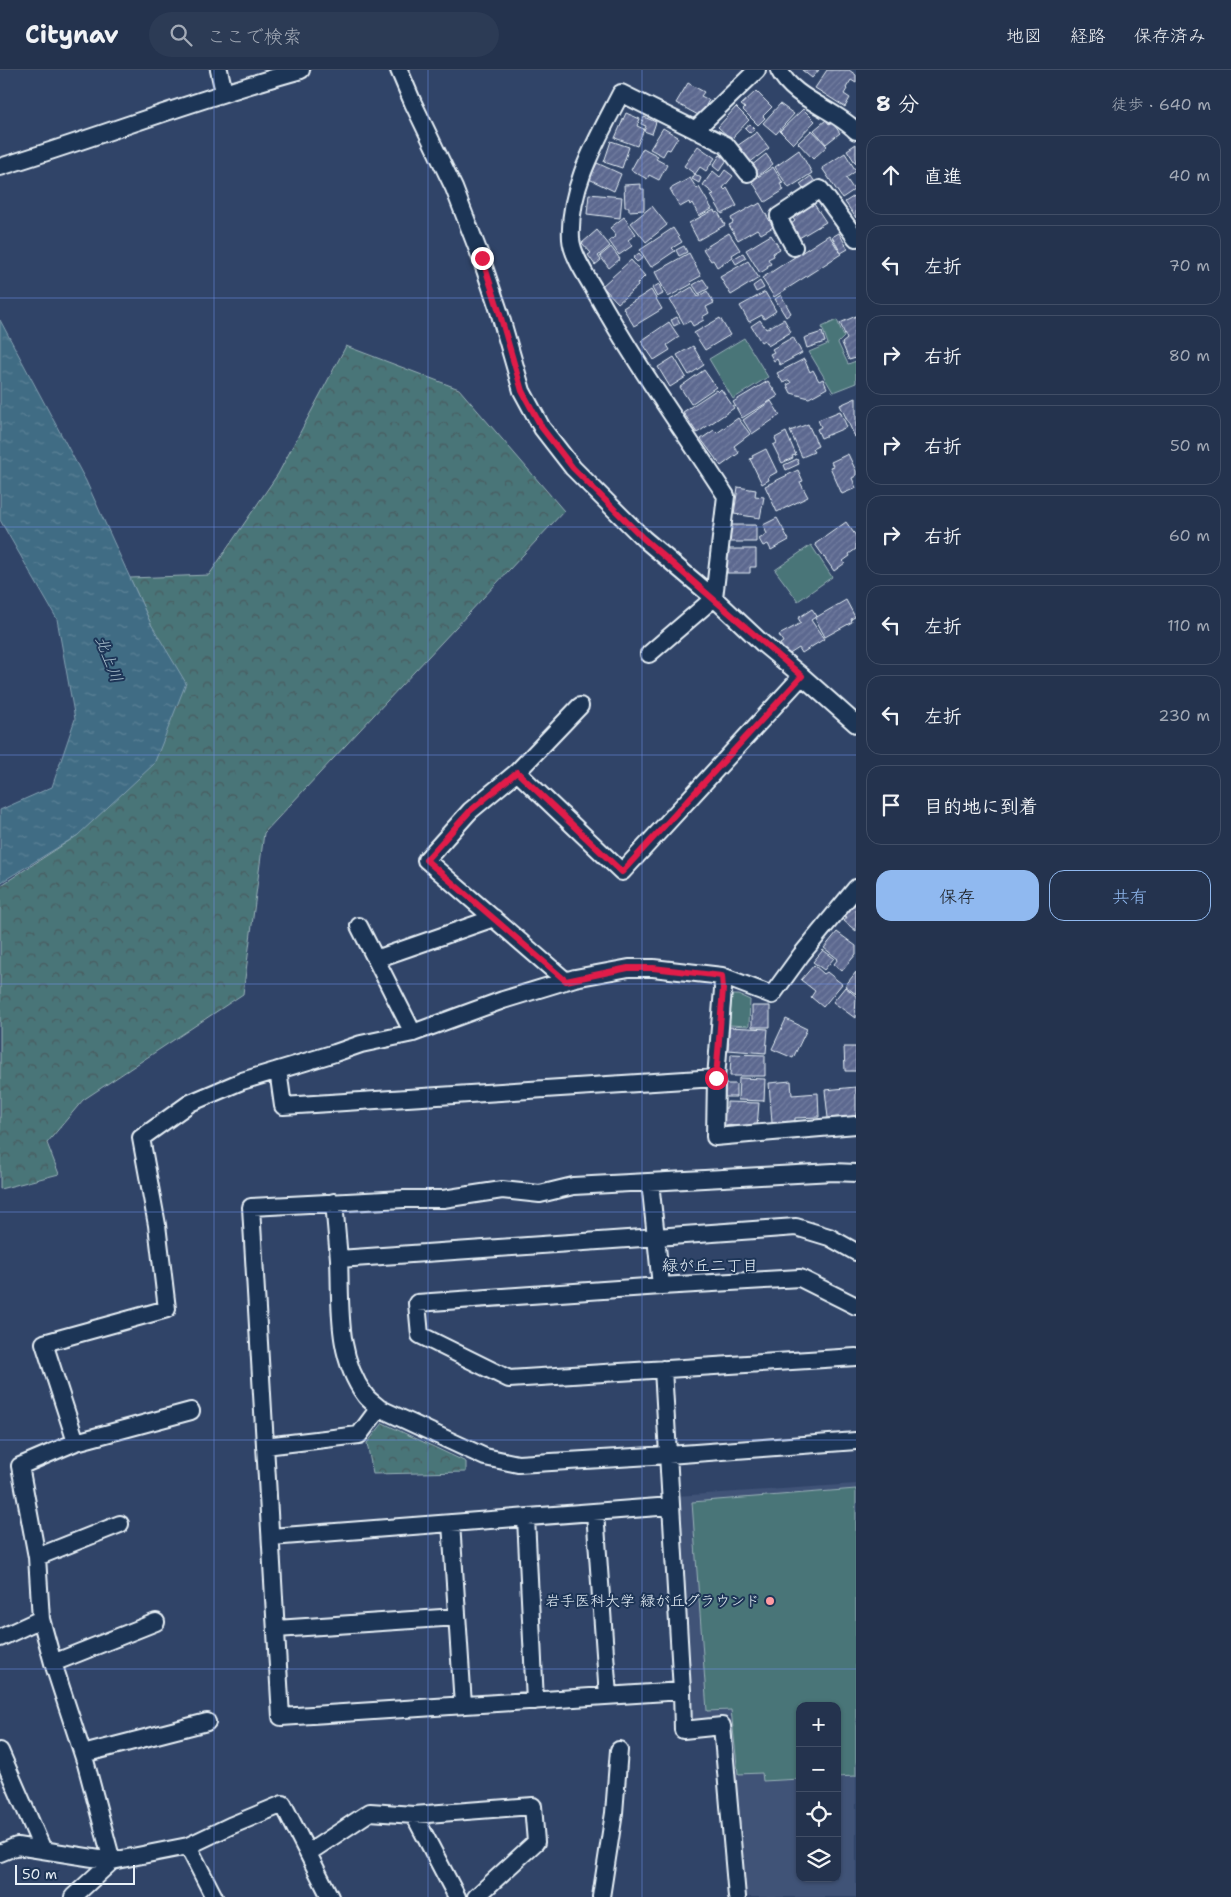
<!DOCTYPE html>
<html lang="ja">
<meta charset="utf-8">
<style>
:root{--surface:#24334e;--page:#2c3b55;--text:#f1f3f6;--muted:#a3aab6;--line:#414e66;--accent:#90b9f0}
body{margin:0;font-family:"Shantell Sans","Klee One",sans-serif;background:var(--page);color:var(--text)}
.controls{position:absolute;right:15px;bottom:15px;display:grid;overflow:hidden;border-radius:10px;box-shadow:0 1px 4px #0004}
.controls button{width:45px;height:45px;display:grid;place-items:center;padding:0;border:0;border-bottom:1px solid var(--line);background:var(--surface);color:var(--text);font:25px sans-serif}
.scale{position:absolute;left:15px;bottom:12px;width:120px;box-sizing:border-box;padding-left:5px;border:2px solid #e8f1f8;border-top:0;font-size:14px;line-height:18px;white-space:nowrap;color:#e8f1f8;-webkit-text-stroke:4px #1d3557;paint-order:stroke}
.stop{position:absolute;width:15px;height:15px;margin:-11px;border:4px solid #e11d48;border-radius:50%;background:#fff}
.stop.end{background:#e11d48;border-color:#fff;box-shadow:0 1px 5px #0008}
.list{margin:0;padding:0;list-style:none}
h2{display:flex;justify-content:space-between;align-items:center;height:65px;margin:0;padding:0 20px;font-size:21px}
h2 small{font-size:16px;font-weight:400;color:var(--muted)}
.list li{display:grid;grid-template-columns:32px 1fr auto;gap:15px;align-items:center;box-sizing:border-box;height:80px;margin:0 10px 10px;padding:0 10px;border:1px solid var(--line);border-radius:15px}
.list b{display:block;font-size:19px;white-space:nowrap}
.list em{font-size:16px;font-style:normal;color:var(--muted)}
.actions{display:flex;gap:10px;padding:15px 20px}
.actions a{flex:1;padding:11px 0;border:1px solid var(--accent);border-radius:15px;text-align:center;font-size:18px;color:var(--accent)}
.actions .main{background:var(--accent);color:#111}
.icon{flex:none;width:28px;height:28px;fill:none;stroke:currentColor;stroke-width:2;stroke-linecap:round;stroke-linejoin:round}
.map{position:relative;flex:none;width:856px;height:1827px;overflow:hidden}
header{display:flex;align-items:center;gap:30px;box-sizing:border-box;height:70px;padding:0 25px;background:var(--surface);border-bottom:1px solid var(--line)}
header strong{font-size:24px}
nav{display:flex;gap:28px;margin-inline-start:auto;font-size:18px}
.search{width:350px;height:45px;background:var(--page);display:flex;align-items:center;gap:12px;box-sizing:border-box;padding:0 18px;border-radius:28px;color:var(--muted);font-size:19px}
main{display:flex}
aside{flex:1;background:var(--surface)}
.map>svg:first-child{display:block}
</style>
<header>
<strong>Citynav</strong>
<div class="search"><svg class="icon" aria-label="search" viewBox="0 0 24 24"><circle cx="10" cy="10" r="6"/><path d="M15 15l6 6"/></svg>ここで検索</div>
<nav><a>地図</a><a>経路</a><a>保存済み</a></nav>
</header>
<main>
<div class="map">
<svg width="856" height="1827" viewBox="0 0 856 1827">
<defs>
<pattern id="forest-crowns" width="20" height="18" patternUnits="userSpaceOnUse" patternTransform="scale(1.25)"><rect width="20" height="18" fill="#4a7478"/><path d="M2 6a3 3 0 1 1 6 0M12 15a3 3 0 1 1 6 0" fill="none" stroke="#485c5f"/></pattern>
<pattern id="water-ripples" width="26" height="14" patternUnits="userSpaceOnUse" patternTransform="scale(1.25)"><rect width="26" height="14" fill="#406c84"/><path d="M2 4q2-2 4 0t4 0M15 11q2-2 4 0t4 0" fill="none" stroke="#5c8196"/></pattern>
<pattern id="building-hatch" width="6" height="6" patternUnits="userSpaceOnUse" patternTransform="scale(1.25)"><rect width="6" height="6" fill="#5c688f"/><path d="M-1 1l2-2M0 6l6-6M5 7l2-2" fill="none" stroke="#737ea0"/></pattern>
</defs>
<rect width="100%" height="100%" fill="#304468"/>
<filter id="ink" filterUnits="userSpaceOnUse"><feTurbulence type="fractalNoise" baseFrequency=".02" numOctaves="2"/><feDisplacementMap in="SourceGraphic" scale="10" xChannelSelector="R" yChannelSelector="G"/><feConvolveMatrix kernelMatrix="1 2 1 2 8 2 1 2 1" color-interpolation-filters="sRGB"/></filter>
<g filter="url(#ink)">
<path fill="#405277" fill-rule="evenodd" d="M 856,1414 L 856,1827 L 745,1827 L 731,1647 L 695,1650 L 692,1646 L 676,1426 ZM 800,1636 L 837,1636 L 837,1808 L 800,1808 Z"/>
<path fill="#4a7478" stroke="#99b2b8" d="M 837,250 L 844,267 L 838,273 L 848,294 L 856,291 L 856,313 L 833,322 L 809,282 L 828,274 L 822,257 Z
M 744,268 L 768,307 L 733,329 L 709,289 Z
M 811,475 L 832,507 L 798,531 L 775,500 Z
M 732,925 L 739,925 L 750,930 L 749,956 L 729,955 Z
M 856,1419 L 856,1706 L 837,1707 L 837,1636 L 800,1636 L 800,1709 L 763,1711 L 762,1703 L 738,1704 L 731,1640 L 707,1641 L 692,1432 Z"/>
<path fill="url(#forest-crowns)" stroke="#99b2b8" d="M 346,276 L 459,319 L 564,441 L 264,763 L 243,924 L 83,1030 L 47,1073 L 59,1104 L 0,1119 L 0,816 L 78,765 L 151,554 L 130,508 L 209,505 L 278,404 Z
M 383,1353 L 466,1392 L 466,1402 L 373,1404 L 367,1373 Z"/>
<path fill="url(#water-ripples)" stroke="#83a1b2" d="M 0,250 L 86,411 L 151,554 L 186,613 L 154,694 L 78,765 L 0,813 L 0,740 L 52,717 L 75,649 L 57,549 L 0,450 Z"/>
<path fill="url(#building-hatch)" stroke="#e8f1f8" d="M 802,0 L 819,0 L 812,8 Z
M 827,0 L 849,0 L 856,5 L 856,13 L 851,10 L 846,18 L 847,19 L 844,24 L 850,28 L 845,37 L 815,18 Z
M 688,13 L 704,22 L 701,26 L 709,30 L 700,46 L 676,33 Z
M 756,21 L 772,37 L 763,46 L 765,48 L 758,55 L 743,40 L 745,38 L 741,35 Z
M 780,34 L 794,44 L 776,64 L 763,53 Z
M 736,37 L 749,50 L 731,69 L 718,57 Z
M 803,39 L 815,51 L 793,74 L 780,61 Z
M 626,43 L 640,49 L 637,56 L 644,59 L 637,76 L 615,68 Z
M 644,47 L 656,52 L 652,64 L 644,61 L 646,56 L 641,54 Z
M 826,50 L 829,54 L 832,52 L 840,63 L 826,74 L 814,60 Z
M 750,54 L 755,59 L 750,63 L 745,58 Z
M 663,58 L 678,67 L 670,80 L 667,79 L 663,86 L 650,79 Z
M 812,60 L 827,76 L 813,89 L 798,73 Z
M 757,62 L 769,78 L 749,93 L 737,76 Z
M 611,71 L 629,77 L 622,98 L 604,92 Z
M 856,74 L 856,94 L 847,80 Z
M 698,76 L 715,88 L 706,101 L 700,97 L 695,104 L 684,96 Z
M 643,78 L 658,86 L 656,89 L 667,95 L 659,110 L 649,105 L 647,109 L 631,100 Z
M 799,80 L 812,103 L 789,118 L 775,97 Z
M 845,83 L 856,101 L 846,108 L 854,120 L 842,128 L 822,98 Z
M 766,84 L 773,94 L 758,106 L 751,96 Z
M 720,85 L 727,90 L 719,101 L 713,96 Z
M 597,93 L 621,104 L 614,121 L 589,109 Z
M 773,97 L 783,113 L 780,114 L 784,120 L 765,132 L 752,111 Z
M 725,100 L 733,106 L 723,118 L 725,120 L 727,118 L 737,136 L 722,144 L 711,125 L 714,124 L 703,115 L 713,101 L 720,107 Z
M 695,104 L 701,108 L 699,113 L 692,109 Z
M 811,106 L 815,112 L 803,119 L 800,114 Z
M 690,108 L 697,119 L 699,117 L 712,139 L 699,146 L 692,133 L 690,135 L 689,132 L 680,137 L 670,119 Z
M 641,114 L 641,119 L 644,119 L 644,140 L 629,141 L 629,137 L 625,137 L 624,115 Z
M 589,124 L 622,127 L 620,148 L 587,144 Z
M 856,125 L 856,148 L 845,132 Z
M 760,133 L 773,157 L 761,164 L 757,159 L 738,170 L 729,155 L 733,153 L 731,148 L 754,135 L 755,136 Z
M 814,134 L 826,152 L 799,168 L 791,154 L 795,151 L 792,147 Z
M 652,136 L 667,155 L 646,172 L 631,153 Z
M 714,140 L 715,143 L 718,142 L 725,155 L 698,170 L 689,153 Z
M 624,147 L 636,164 L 628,170 L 632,176 L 619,185 L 609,171 L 616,166 L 610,158 Z
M 673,158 L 682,172 L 672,178 L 675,181 L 651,197 L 640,180 Z
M 597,160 L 610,176 L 598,186 L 601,190 L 595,195 L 588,185 L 591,183 L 582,173 Z
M 729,163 L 740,180 L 732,185 L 733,187 L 717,197 L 713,190 L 711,191 L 703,179 Z
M 839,163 L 848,179 L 841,183 L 832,167 Z
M 771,165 L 780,179 L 773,183 L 774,186 L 768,189 L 771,194 L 767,196 L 768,198 L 760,203 L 746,180 Z
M 829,165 L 841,184 L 774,227 L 762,208 Z
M 684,176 L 687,182 L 679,186 L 676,180 Z
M 611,177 L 620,189 L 609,198 L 600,186 Z
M 639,183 L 643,188 L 637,192 L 633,188 Z
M 689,183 L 701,206 L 690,212 L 692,214 L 668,227 L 655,202 Z
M 743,183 L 746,188 L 736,194 L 733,189 Z
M 631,190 L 645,206 L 637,214 L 638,216 L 618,233 L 602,216 Z
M 748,191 L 759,208 L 731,225 L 720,207 Z
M 703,209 L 709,218 L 699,224 L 693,215 Z
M 760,211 L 764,218 L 756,222 L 753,216 Z
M 659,214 L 663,224 L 657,227 L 652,218 Z
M 692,217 L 698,227 L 707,221 L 714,233 L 706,237 L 709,243 L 702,247 L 704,250 L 693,256 L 690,251 L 684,254 L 670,230 Z
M 651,220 L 662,239 L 634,256 L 623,238 Z
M 765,222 L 776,241 L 764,249 L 762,245 L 749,252 L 740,236 Z
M 781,225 L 791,243 L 786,247 L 775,229 Z
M 856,246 L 856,261 L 853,262 L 856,266 L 856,288 L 849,290 L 842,273 L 847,269 L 840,253 Z
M 677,247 L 680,253 L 674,256 L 671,250 Z
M 720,248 L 730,265 L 705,280 L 694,263 Z
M 784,249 L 791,262 L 768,276 L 764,270 L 761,272 L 751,256 L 760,250 L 766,259 Z
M 669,252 L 679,267 L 667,275 L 670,280 L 654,290 L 641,271 Z
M 822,262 L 825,272 L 807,278 L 804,268 Z
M 793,267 L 802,283 L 780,295 L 777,289 L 774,291 L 770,284 L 774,282 L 772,279 Z
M 693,276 L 704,295 L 689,305 L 677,285 Z
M 674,287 L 686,307 L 670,317 L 658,297 Z
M 804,289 L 810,302 L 813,300 L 819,311 L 823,309 L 827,318 L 809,328 L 791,323 L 787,315 L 791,313 L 789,310 L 783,313 L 777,303 Z
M 704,300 L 716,317 L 691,334 L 680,317 Z
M 768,311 L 778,326 L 742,348 L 733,332 Z
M 721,319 L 734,338 L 697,363 L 683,342 L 716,320 L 718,322 Z
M 856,328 L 856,367 L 855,367 L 840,335 Z
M 771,331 L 780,345 L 752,364 L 743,350 Z
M 840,341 L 847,357 L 821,368 L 817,359 L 821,357 L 818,350 Z
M 738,348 L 750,364 L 734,376 L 739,383 L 721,396 L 701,369 L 714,360 L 717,363 Z
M 808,354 L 818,376 L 812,379 L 814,382 L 802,387 L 790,361 Z
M 786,362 L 796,385 L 792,386 L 793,388 L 782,393 L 773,375 L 777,373 L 775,368 Z
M 766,379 L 777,402 L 768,407 L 769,410 L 762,414 L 750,389 L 753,388 L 752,386 Z
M 848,384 L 856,401 L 856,406 L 852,408 L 856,418 L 842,424 L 830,397 L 833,396 L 831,392 Z
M 797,389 L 799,394 L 786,400 L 784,395 Z
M 798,400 L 803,411 L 800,412 L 808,427 L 777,442 L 765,416 Z
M 738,417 L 756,420 L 755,426 L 764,427 L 760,448 L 734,444 Z
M 777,448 L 789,470 L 771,480 L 768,474 L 763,476 L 759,469 L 767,464 L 763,455 Z
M 846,452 L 856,466 L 856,479 L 849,484 L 850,486 L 843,491 L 845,493 L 834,501 L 815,474 Z
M 730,455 L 756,455 L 756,472 L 730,472 Z
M 727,479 L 756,479 L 756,497 L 750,497 L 750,503 L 727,503 Z
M 846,530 L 855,547 L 851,549 L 852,552 L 825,567 L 815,548 Z
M 812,539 L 817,546 L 811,550 L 824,569 L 802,583 L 799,578 L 788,585 L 780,574 L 783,572 L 779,565 L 801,553 L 798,548 Z
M 855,831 L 856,832 L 856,861 L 844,851 L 847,847 L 844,845 Z
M 837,862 L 856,876 L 856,884 L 842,901 L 834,894 L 838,889 L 824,878 Z
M 823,880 L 834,888 L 824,900 L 813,892 Z
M 814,895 L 824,904 L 827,902 L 842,914 L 823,937 L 811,927 L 815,921 L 801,910 Z
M 856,902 L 856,924 L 845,916 Z
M 845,917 L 856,926 L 855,948 L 833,932 Z
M 752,936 L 770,936 L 770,957 L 752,957 Z
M 786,949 L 807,959 L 793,988 L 772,979 Z
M 729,957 L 768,959 L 766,983 L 728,980 Z
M 844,977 L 856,977 L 856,1001 L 845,1001 Z
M 731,984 L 765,985 L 765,1006 L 730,1006 Z
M 739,1008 L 765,1009 L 764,1031 L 738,1030 Z
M 791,1011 L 792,1025 L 818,1023 L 819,1047 L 795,1048 L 795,1051 L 772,1053 L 769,1013 Z
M 725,1014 L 736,1014 L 736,1027 L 725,1027 Z
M 856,1017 L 856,1046 L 828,1048 L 825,1020 Z
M 727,1032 L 759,1033 L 757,1057 L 722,1055 L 722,1038 L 727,1038 Z"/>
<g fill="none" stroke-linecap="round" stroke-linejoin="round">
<defs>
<path id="minor" d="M 219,0 L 224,22
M 399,0 L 413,33 L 454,118 L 481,188 L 499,241 L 522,321 L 542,358 L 573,398 L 643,468 L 714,528 L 649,584
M 779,0 C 794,30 834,38 856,61
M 695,60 L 757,0
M 0,97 C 101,66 199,28 301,0
M 748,103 L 726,75 L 621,23 C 598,68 568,117 571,169 C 572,185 587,207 595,221 C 634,292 682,358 726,426 L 714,528 L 762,573 L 802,606
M 794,177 L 782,155 L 779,146 L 820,119 L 856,168
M 517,702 L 622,802 L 802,606 L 856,654
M 359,856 L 413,963
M 376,889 L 494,848
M 722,906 L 723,919 L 716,1008 L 715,1067 L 856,1055
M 566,911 L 426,790 L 470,741 L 517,702 L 580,636
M 278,1000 L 283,1036 L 716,1008
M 334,1132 L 339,1189 L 656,1167 L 650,1112
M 856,1182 L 829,1167 L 796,1157 L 656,1167 L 661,1216 L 800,1208 L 856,1236
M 339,1189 C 341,1235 336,1286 365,1325 C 368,1330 375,1334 379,1338
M 661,1216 L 417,1233 L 420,1265 L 509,1309 L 856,1287
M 663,1299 L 682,1621
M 76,1372 L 191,1341
M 265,1376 L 359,1365 L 379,1338 L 485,1387 L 518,1394 L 668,1385 L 856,1371
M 595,1442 L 608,1626
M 526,1448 L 535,1631
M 451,1453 L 463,1635
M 271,1467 L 671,1436
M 37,1487 L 120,1454
M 276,1559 L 457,1547
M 0,1568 L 41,1549
M 53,1593 L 156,1552
M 0,1681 L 43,1780
M 83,1684 L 207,1652
M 414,1745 L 457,1827
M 188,1776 L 214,1827
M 0,1783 L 17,1776 L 112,1791 L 188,1776 L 230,1756 L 283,1734 L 330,1827
M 308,1783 L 370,1742 L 414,1745 L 533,1736 L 536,1772 L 476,1827
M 112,1791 L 86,1694 L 53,1593 L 41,1549 L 37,1487 L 20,1396 L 76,1372 L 44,1273 L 167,1239 L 157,1155 L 141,1068 L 190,1033 L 242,1011 L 335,983 L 361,974 L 413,963 L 503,930 L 575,908 L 629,898 L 653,898 L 722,906 L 772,925 L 801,885 L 856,818
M 73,1827 L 112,1791
M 601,1827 L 614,1743 L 619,1680
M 737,1827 L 722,1656 L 683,1660 L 682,1621 L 281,1647 L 251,1137 L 404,1129 L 443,1129 L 502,1120 L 540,1124 L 573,1116 L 833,1102 L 856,1103"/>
</defs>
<use href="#minor" stroke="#e8f1f8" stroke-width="20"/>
<use href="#minor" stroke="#1d3557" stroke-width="16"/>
</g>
</g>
<g fill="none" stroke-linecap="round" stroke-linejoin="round" filter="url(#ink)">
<path stroke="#e11d48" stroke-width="6" d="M 482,188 L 499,241 L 522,321 L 542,358 L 573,398 L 643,468 L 802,606 L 622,802 L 517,702 L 470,741 L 426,790 L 566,911 L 628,898 L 653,898 L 722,906 L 723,919 L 716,1008"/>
</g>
<path fill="none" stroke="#6e8fe5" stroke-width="1" stroke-opacity="0.55" d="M 214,0 L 214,1827M 428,0 L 428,1827M 642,0 L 642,1827M 0,228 L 856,228M 0,457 L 856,457M 0,685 L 856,685M 0,914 L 856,914M 0,1142 L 856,1142M 0,1370 L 856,1370M 0,1599 L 856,1599"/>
<circle fill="#ff9aa2" stroke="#1d3557" stroke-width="2" cx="770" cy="1531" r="5"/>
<g text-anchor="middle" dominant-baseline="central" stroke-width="4" stroke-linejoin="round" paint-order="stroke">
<g font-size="15" fill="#e8f1f8" stroke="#1d3557" text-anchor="end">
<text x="760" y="1531">岩手医科大学 緑が丘グラウンド</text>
</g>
<g font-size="16" font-style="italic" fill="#adc2cf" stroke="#1d3557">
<text transform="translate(109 589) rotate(69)">北上川</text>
</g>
<g font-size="16" fill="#e8f1f8" stroke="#1d3557">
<text x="710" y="1195">緑が丘二丁目</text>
</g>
</g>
</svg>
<div class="controls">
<button>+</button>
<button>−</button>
<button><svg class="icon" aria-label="locate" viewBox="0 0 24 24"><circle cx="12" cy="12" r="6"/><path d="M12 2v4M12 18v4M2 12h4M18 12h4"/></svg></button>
<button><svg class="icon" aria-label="layers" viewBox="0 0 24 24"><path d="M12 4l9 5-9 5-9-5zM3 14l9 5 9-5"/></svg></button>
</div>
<div class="scale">50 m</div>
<div class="stop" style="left:716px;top:1008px"></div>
<div class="stop end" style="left:482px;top:188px"></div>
</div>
<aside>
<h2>8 分<small>徒歩 · 640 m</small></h2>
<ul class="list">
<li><svg class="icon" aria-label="ahead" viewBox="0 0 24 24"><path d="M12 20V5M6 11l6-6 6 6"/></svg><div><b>直進</b></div><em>40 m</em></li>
<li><svg class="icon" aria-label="left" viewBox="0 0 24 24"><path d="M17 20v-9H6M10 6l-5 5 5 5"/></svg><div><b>左折</b></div><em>70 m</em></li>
<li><svg class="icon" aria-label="right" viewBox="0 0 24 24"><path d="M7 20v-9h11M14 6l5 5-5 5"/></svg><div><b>右折</b></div><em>80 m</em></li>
<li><svg class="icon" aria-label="right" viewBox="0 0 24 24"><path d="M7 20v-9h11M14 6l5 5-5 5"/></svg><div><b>右折</b></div><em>50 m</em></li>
<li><svg class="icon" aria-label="right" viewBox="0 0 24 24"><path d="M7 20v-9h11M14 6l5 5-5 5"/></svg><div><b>右折</b></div><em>60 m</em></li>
<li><svg class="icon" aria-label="left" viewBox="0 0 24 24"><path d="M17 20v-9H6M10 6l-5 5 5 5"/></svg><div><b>左折</b></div><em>110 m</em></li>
<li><svg class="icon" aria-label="left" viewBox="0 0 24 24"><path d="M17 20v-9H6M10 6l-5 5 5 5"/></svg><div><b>左折</b></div><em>230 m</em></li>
<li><svg class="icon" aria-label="arrive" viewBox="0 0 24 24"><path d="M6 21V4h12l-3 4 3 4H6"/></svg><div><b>目的地に到着</b></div></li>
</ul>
<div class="actions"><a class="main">保存</a><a>共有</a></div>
</aside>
</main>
